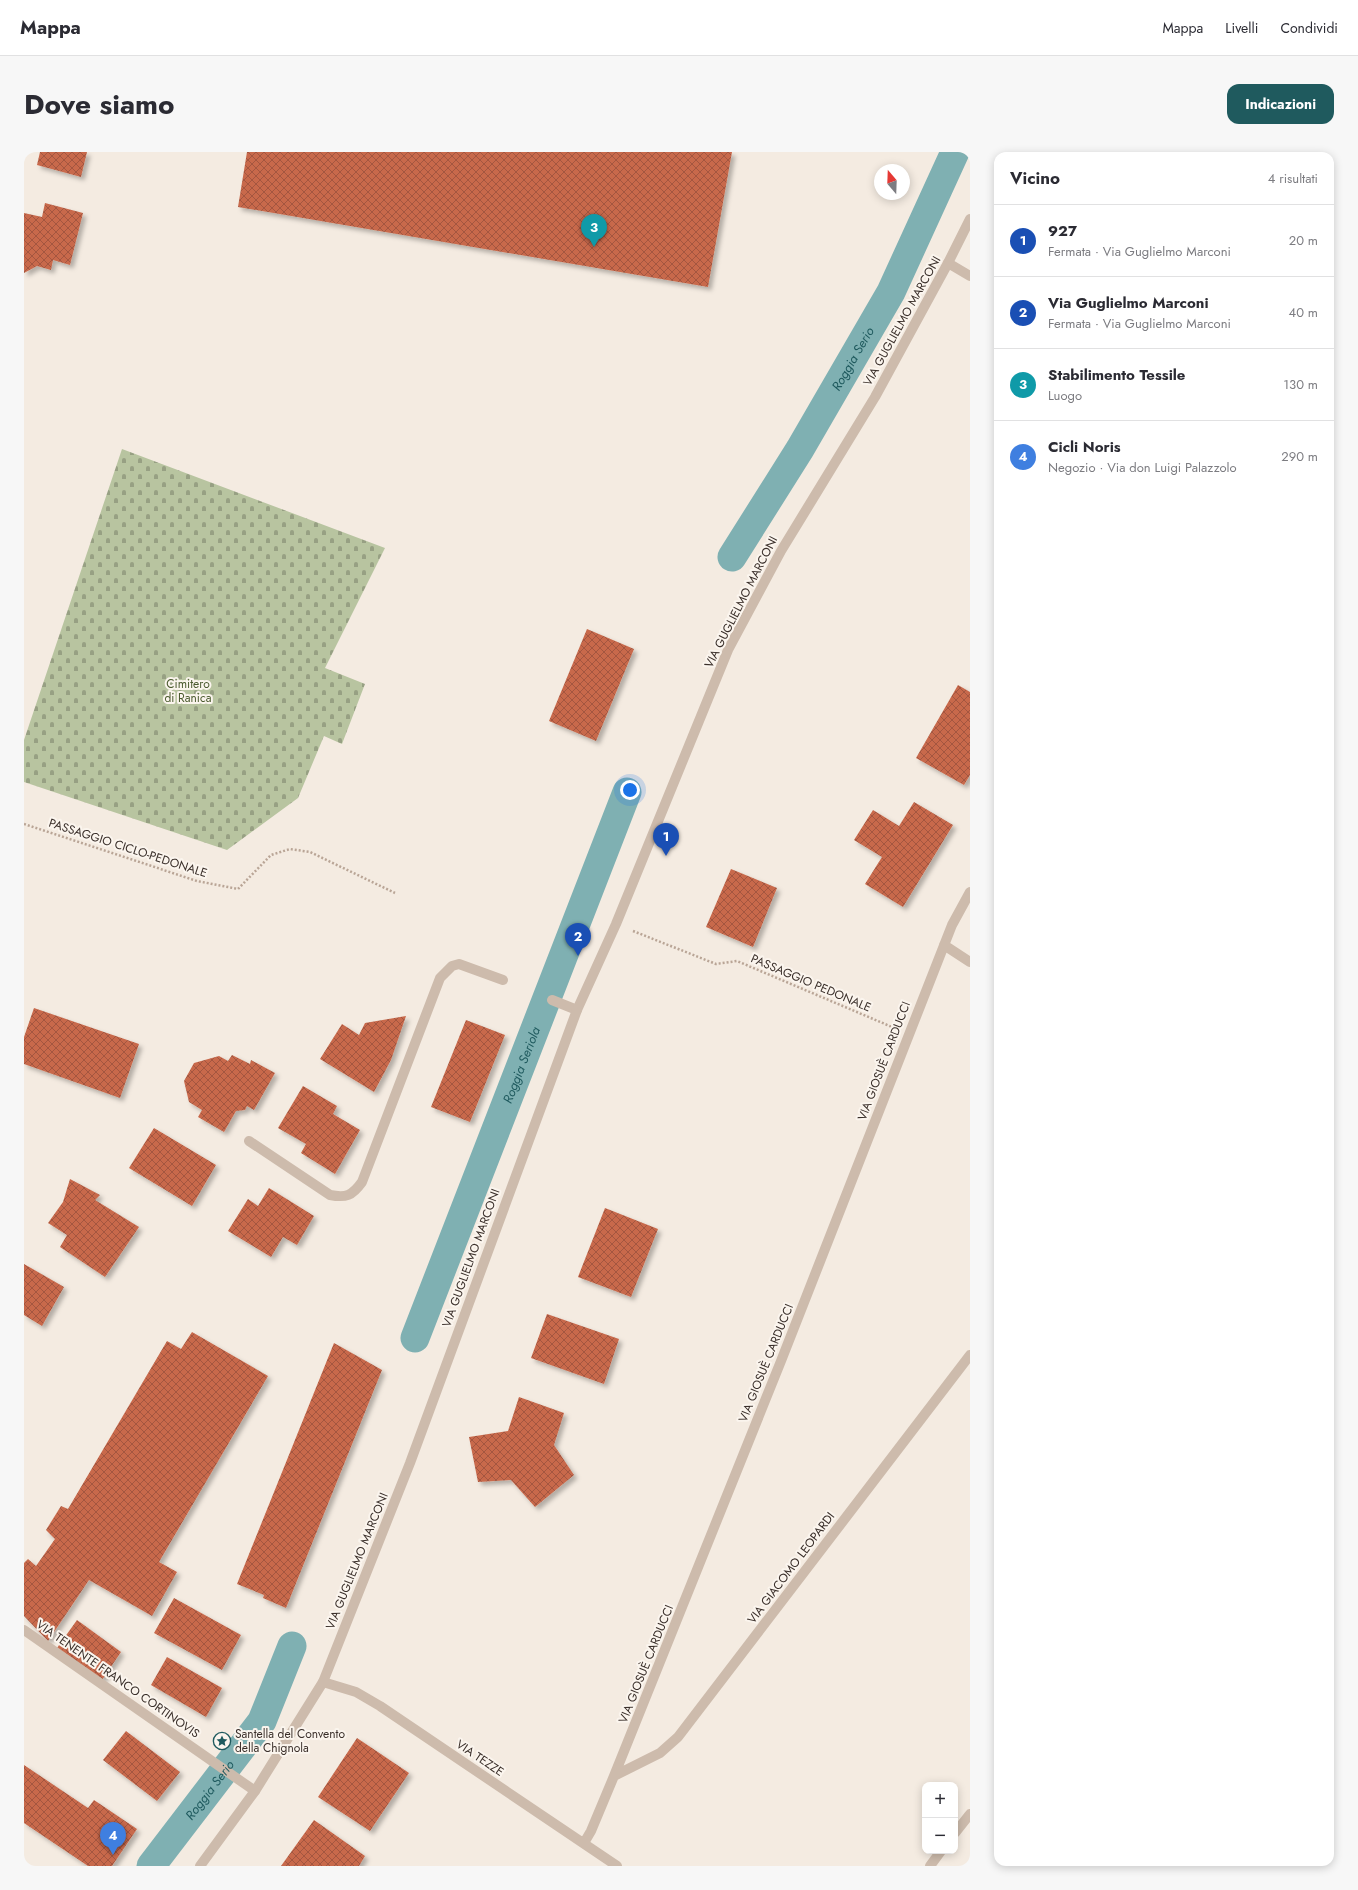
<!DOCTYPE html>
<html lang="it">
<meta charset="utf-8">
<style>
:root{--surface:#fff;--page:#f7f7f7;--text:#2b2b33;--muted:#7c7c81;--line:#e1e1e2;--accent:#1f5a5e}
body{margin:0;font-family:Jost,sans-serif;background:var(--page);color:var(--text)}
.controls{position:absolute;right:12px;bottom:12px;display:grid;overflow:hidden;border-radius:8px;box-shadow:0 2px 10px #0003}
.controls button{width:36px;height:36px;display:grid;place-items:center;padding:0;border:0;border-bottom:1px solid var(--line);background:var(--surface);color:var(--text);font:20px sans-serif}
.compass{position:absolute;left:850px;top:12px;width:36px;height:36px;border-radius:50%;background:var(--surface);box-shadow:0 2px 10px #0003;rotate:341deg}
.you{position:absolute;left:606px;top:638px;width:14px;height:14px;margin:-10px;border:3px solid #fff;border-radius:50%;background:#1a73e8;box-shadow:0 0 0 6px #1a73e833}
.badge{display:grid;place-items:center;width:26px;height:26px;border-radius:50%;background:var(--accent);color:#fff;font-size:13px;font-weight:700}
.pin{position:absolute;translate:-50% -33px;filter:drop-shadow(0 1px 2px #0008)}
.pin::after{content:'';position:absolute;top:21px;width:14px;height:12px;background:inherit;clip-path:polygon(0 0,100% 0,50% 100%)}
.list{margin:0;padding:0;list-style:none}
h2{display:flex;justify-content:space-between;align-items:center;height:52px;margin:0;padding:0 16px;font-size:17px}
h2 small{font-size:13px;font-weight:400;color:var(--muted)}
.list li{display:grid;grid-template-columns:26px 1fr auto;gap:12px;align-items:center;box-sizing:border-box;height:72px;padding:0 16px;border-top:1px solid var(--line)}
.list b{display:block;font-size:15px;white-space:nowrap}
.list p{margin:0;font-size:13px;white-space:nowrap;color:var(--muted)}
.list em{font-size:13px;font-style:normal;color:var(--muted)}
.map{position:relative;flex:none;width:946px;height:1714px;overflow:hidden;border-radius:12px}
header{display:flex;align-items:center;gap:24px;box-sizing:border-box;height:56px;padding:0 20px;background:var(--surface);border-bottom:1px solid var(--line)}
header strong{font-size:19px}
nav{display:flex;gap:22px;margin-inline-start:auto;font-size:14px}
.intro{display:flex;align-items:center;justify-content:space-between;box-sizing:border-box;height:96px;padding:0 24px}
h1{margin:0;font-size:28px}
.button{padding:10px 18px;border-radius:12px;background:var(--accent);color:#fff;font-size:14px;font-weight:700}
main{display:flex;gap:24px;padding:0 24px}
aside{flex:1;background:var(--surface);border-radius:12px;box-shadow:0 2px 10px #0003}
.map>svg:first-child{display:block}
</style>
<header>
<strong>Mappa</strong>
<nav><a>Mappa</a><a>Livelli</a><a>Condividi</a></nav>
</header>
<div class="intro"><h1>Dove siamo</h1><a class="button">Indicazioni</a></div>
<main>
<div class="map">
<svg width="946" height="1714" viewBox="0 0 946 1714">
<defs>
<pattern id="cemetery-stones" width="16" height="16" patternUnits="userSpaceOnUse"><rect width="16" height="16" fill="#b8c4a0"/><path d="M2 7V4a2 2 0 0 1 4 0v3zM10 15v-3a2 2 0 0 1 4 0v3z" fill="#97a083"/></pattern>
<pattern id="building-cross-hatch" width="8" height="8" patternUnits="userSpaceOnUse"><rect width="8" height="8" fill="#c8694b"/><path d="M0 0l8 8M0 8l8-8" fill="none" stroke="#a4573f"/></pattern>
<filter id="shadow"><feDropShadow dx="3.5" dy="3.5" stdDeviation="2" flood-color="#0004"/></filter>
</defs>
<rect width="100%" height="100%" fill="#f4ebe1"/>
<path fill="url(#cemetery-stones)" d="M 98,297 L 361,396 L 301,516 L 341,532 L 318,592 L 300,584 L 274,646 L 203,698 L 0,630 L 0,588 Z"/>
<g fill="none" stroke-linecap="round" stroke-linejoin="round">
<g stroke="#7fb0b2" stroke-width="29">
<path id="s1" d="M 708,405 L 776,297 L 867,140 L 931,0"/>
<path id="s2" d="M 391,1186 L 603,640"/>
<path id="s3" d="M 127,1714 L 238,1569 L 268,1494"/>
</g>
</g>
<path fill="url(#building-cross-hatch)" filter="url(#shadow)" d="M 16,0 L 63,0 L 57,25 L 13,13 Z
M 223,0 L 708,0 L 684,135 L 214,55 Z
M 21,51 L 59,61 L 46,113 L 29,108 L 27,118 L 13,114 L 0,121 L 0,61 L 18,65 Z
M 563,477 L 610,497 L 572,589 L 525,569 Z
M 934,533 L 946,540 L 946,623 L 940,633 L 892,606 Z
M 890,650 L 929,673 L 879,755 L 841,732 L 858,705 L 830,688 L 849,658 L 875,674 Z
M 707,717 L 753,736 L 729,795 L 682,775 Z
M 10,856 L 115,892 L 96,946 L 0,912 L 0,885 Z
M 382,864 L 367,908 L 350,940 L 296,907 L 318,872 L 335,883 L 341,871 Z
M 442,868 L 481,883 L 446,970 L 407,955 Z
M 208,903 L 226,912 L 227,908 L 251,921 L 230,958 L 223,954 L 221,958 L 212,959 L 200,980 L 174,965 L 178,958 L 165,950 L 160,929 L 170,911 L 195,904 L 204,909 Z
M 279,934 L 313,954 L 309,962 L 336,978 L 311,1022 L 277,1001 L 282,992 L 254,976 Z
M 130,976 L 192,1013 L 168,1054 L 105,1016 Z
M 46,1027 L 76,1043 L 71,1048 L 115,1075 L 81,1125 L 36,1095 L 43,1083 L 24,1071 L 39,1050 Z
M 245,1036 L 290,1064 L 273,1093 L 259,1085 L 247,1105 L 204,1079 L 224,1047 L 234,1054 Z
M 581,1056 L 634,1077 L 607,1145 L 554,1125 Z
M 0,1112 L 40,1135 L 18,1174 L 0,1163 Z
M 523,1162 L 595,1187 L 580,1232 L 507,1206 Z
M 168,1180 L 244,1224 L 135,1410 L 153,1420 L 128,1464 L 65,1428 L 24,1489 L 0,1464 L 0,1411 L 4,1407 L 12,1414 L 31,1387 L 22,1378 L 37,1354 L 44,1357 L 143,1189 L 157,1197 Z
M 310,1191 L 358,1218 L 262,1456 L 239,1446 L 240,1443 L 213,1432 Z
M 495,1245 L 540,1261 L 530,1293 L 550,1323 L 511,1355 L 487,1328 L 454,1330 L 445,1285 L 484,1279 Z
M 150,1446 L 217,1483 L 198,1518 L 130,1481 Z
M 53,1468 L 97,1500 L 78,1528 L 33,1496 Z
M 143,1505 L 198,1536 L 182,1565 L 127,1533 Z
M 102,1579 L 156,1620 L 133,1649 L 79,1608 Z
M 333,1586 L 385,1621 L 346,1679 L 294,1645 Z
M 0,1613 L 64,1656 L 70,1648 L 113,1677 L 88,1714 L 64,1714 L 0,1671 Z
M 290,1668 L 341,1704 L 335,1714 L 257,1714 Z"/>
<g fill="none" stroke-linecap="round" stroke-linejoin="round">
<path stroke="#b9a596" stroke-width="2.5" stroke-dasharray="2 2" stroke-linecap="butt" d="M 0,672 L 173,729 L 214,737 L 247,703 L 266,697 L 286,700 L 371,741
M 609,779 L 692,812 L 713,809 L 868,875"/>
<path stroke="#cdbbac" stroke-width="10" d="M 924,111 L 946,124
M 920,793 L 946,810
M 528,848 L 553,858
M 225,989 L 306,1043 C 322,1046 328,1044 338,1030 L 416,826 L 428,814 L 435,812 L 479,828
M 0,1478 L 231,1639
M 299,1530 L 332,1540 L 356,1554 L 593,1714
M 590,1624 L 636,1601 L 654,1585 L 946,1203
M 931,1681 L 946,1662
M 560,1691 L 567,1679 L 590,1624 L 757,1209 L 928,773 L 946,740
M 906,1714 L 917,1699"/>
<path stroke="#cdbbac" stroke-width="10" d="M 176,1714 L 231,1639 L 299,1530 L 386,1311 L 553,858 L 592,772 L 704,498 L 757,399 L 851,245 L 924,111 L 946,67"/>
</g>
<defs>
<symbol id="sight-ring" viewBox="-11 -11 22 22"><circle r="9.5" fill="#fbf5ee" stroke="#1f5a5e" stroke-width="1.5"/><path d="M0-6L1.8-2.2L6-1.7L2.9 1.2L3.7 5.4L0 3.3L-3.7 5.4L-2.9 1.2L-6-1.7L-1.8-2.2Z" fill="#1f5a5e"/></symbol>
</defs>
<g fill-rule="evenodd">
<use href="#sight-ring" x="188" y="1579" width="20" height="20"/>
</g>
<g text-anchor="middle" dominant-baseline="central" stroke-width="4" stroke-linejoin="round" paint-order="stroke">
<g font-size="12" fill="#3b302b" stroke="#fbf5ee">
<text transform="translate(878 169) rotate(-61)">VIA GUGLIELMO MARCONI</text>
<text transform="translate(717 450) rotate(-63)">VIA GUGLIELMO MARCONI</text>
<text transform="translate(104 696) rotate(18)">PASSAGGIO CICLO-PEDONALE</text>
<text transform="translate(787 831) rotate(23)">PASSAGGIO PEDONALE</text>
<text transform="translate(860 909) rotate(-69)">VIA GIOSUÈ CARDUCCI</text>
<text transform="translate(447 1106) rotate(-70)">VIA GUGLIELMO MARCONI</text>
<text transform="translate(742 1211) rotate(-68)">VIA GIOSUÈ CARDUCCI</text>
<text transform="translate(333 1409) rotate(-68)">VIA GUGLIELMO MARCONI</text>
<text transform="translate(767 1416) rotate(-53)">VIA GIACOMO LEOPARDI</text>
<text transform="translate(622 1512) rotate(-68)">VIA GIOSUÈ CARDUCCI</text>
<text transform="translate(94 1527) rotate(35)">VIA TENENTE FRANCO CORTINOVIS</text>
<text transform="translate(456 1606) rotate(34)">VIA TEZZE</text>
</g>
<g font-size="12" fill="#4a5a2e" stroke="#fbf5ee">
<text x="164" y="532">Cimitero<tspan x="164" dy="14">di Ranica</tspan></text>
</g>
<g font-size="12" fill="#3b302b" stroke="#fbf5ee" text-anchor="start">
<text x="211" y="1582">Santella del Convento<tspan x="211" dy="14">della Chignola</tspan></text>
</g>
<g font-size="13" font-style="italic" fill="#1f5a5e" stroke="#fbf5ee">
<text stroke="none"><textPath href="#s1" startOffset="232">Roggia Serio</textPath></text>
<text stroke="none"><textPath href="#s2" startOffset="293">Roggia Seriola</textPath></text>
<text stroke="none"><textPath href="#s3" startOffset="96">Roggia Serio</textPath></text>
</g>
</g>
</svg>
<div class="controls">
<button>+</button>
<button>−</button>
</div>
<svg class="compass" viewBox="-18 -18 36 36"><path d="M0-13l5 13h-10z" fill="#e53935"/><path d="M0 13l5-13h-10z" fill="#7c7c81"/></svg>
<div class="you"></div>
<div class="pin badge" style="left:642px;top:704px;background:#1a4fb4">1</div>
<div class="pin badge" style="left:554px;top:804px;background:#1a4fb4">2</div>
<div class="pin badge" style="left:570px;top:95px;background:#0f9aa8">3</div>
<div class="pin badge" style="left:89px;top:1703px;background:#3f7fe0">4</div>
</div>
<aside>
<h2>Vicino<small>4 risultati</small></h2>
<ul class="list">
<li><span class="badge" style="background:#1a4fb4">1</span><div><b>927</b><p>Fermata · Via Guglielmo Marconi</p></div><em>20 m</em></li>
<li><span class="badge" style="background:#1a4fb4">2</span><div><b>Via Guglielmo Marconi</b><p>Fermata · Via Guglielmo Marconi</p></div><em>40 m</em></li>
<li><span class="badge" style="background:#0f9aa8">3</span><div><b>Stabilimento Tessile</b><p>Luogo</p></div><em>130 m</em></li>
<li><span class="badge" style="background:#3f7fe0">4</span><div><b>Cicli Noris</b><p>Negozio · Via don Luigi Palazzolo</p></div><em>290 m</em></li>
</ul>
</aside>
</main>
